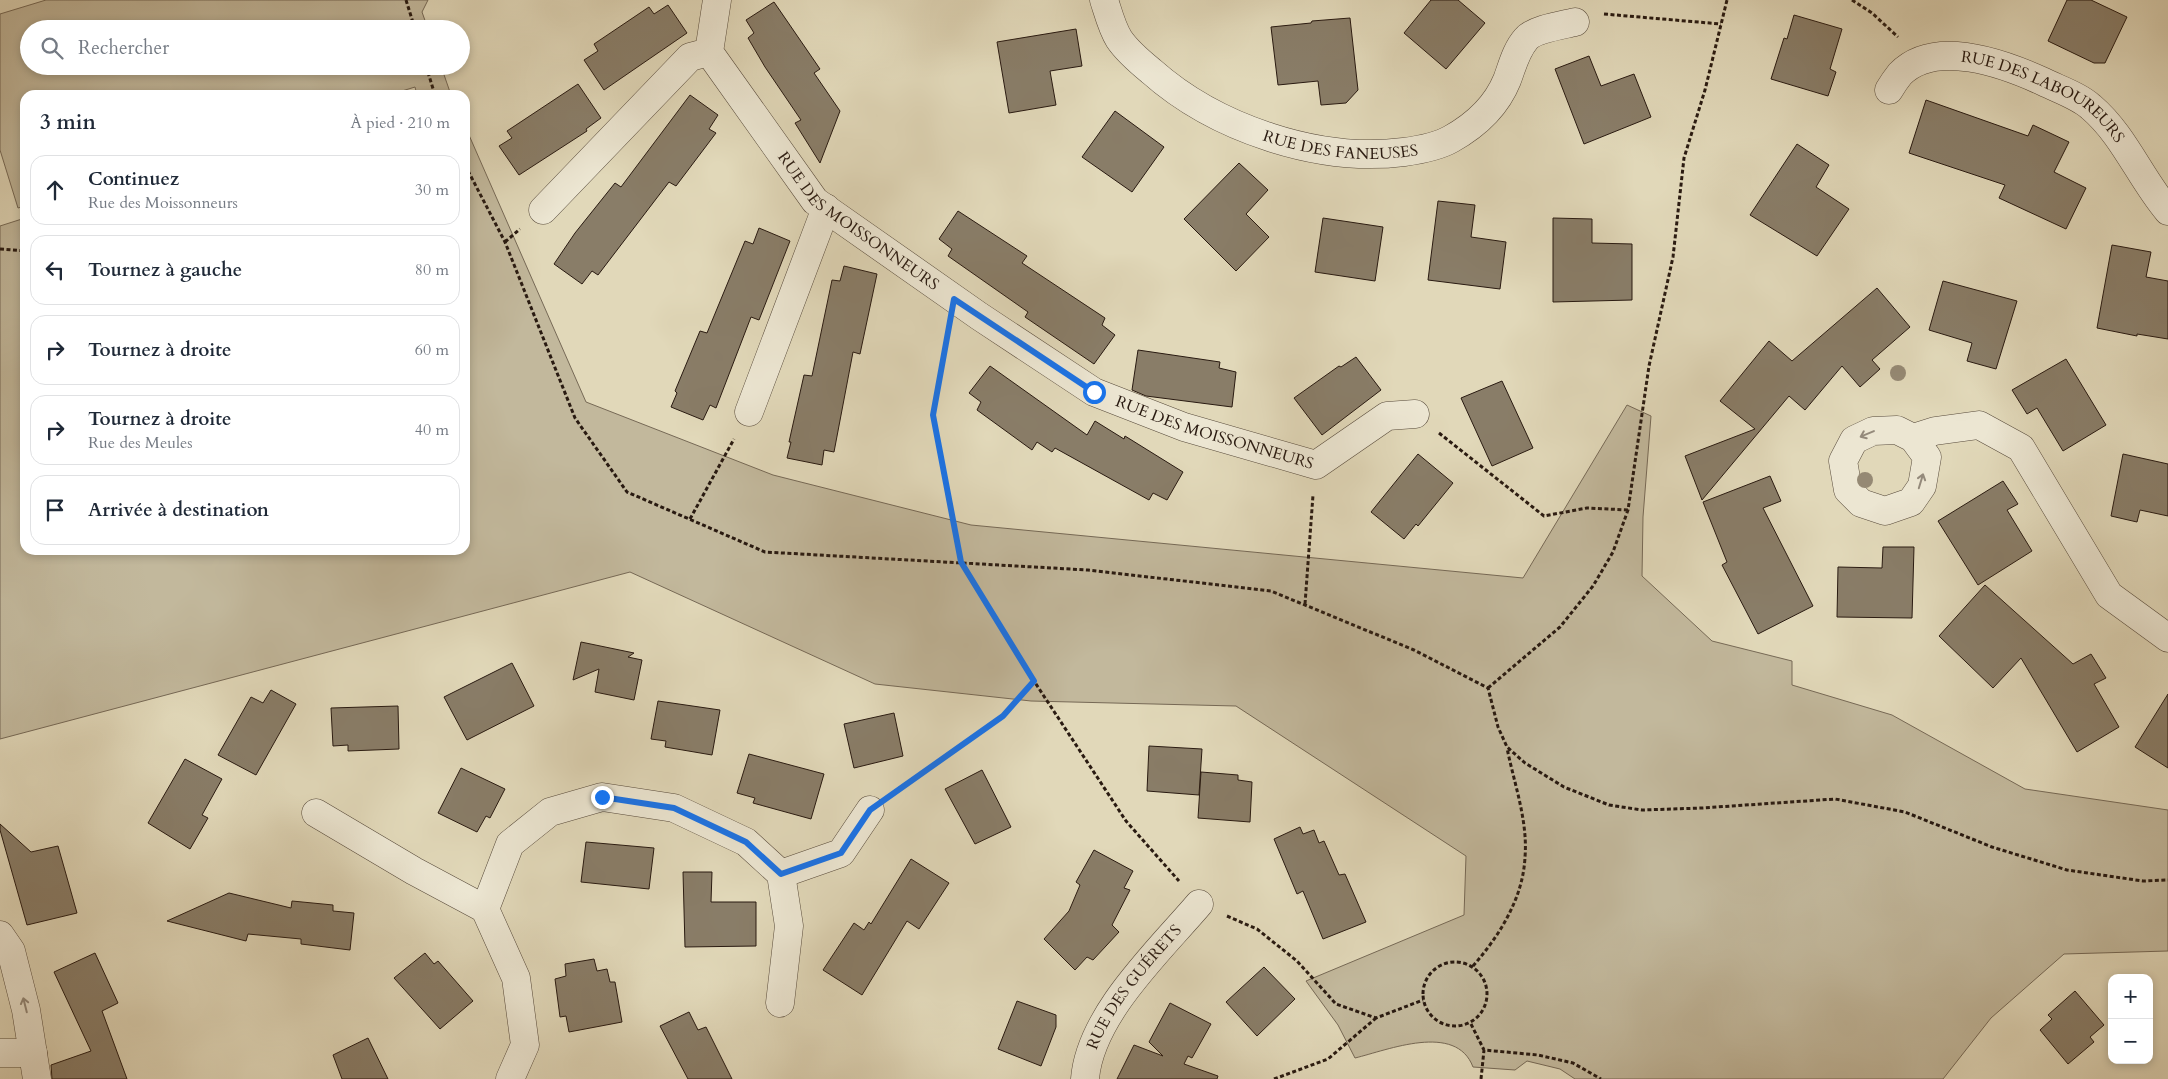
<!DOCTYPE html>
<html lang="fr">
<meta charset="utf-8">
<style>
:root{--surface:#fff;--page:#f2f2f3;--text:#1f2937;--muted:#747a83;--line:#e0e1e3}
body{margin:0;font-family:Cardo,serif;background:var(--page);color:var(--text)}
.controls{position:absolute;right:15px;bottom:15px;display:grid;overflow:hidden;border-radius:10px;box-shadow:0 2px 8px #0003}
.controls button{width:45px;height:45px;display:grid;place-items:center;padding:0;border:0;border-bottom:1px solid var(--line);background:var(--surface);color:var(--text);font:25px sans-serif}
.stop{position:absolute;width:15px;height:15px;margin:-11px;border:4px solid #1a73e8;border-radius:50%;background:#fff}
.stop.end{background:#1a73e8;border-color:#fff;box-shadow:0 1px 5px #0008}
.list{margin:0;padding:0;list-style:none}
h2{display:flex;justify-content:space-between;align-items:center;height:65px;margin:0;padding:0 20px;font-size:21px}
h2 small{font-size:16px;font-weight:400;color:var(--muted)}
.list li{display:grid;grid-template-columns:32px 1fr auto;gap:15px;align-items:center;box-sizing:border-box;height:70px;margin:0 10px 10px;padding:0 10px;border:1px solid var(--line);border-radius:15px}
.list b{display:block;font-size:19px;white-space:nowrap}
.list p{margin:0;font-size:16px;white-space:nowrap;color:var(--muted)}
.list em{font-size:16px;font-style:normal;color:var(--muted)}
.icon{flex:none;width:28px;height:28px;fill:none;stroke:currentColor;stroke-width:2;stroke-linecap:round;stroke-linejoin:round}
.map{position:relative;flex:none;width:2168px;height:1079px;overflow:hidden}
.search{position:absolute;background:var(--surface);box-shadow:0 2px 8px #0003;left:20px;top:20px;width:450px;height:55px;display:flex;align-items:center;gap:12px;box-sizing:border-box;padding:0 18px;border-radius:28px;color:var(--muted);font-size:19px}
.panel{position:absolute;background:var(--surface);box-shadow:0 2px 8px #0003;left:20px;top:90px;width:450px;height:465px;border-radius:15px}
.map>svg:first-child{display:block}
</style>
<div class="map">
<svg width="2168" height="1079" viewBox="0 0 2168 1079">
<rect width="100%" height="100%" fill="#e1d8b9"/>
<filter id="stains"><feTurbulence type="fractalNoise" baseFrequency=".004" numOctaves="4"/><feColorMatrix values="0 0 0 0 .2 0 0 0 0 .09 0 0 0 0 .02 0 0 0 .5 -.17"/></filter>
<radialGradient id="worn" r=".72"><stop offset=".6" stop-color="#630" stop-opacity="0"/><stop offset="1" stop-color="#630" stop-opacity=".3"/></radialGradient>
<path fill="#c2b89c" stroke="#766956" d="M 46,0 L 428,0 L 422,12 L 428,29 L 29,29 L 29,66 L 441,66 L 451,95 L 417,95 L 415,87 L 389,95 L 25,95 L 25,206 L 18,208 L 0,150 L 0,14 Z
M 465,126 L 586,402 L 773,475 L 971,525 L 1523,578 L 1627,405 L 1651,416 L 1643,517 L 1642,576 L 1712,641 L 1792,661 L 1792,685 L 1892,715 L 2025,789 L 2168,810 L 2168,951 L 2064,954 L 1991,1018 L 1943,1079 L 1575,1079 L 1560,1069 L 1527,1061 L 1515,1070 L 1473,1067 C 1456,1022 1388,1050 1355,1058 L 1338,1025 L 1306,981 L 1464,915 L 1466,856 L 1236,706 L 1031,701 L 875,684 L 630,572 L 0,739 L 0,226 L 25,218 L 25,550 L 465,550 Z"/>
<path fill="#897d68" stroke="#291a11" d="M 1431,0 L 1458,0 L 1485,23 L 1446,69 L 1404,33 Z
M 2067,0 L 2091,0 L 2127,17 L 2105,63 L 2094,63 L 2048,41 Z
M 774,2 L 820,69 L 814,73 L 840,111 L 820,163 L 795,123 L 801,120 L 765,67 L 748,38 L 754,33 L 746,20 Z
M 668,5 L 687,33 L 604,90 L 584,60 L 598,51 L 594,44 L 649,7 L 654,14 Z
M 1794,15 L 1842,29 L 1830,69 L 1836,72 L 1828,96 L 1771,79 L 1784,38 L 1787,39 Z
M 1350,18 L 1358,90 L 1346,103 L 1321,105 L 1318,81 L 1278,85 L 1271,27 L 1311,23 L 1312,21 Z
M 1076,29 L 1082,66 L 1050,71 L 1056,105 L 1009,113 L 997,42 Z
M 1589,56 L 1601,86 L 1634,74 L 1651,117 L 1584,144 L 1555,69 Z
M 578,84 L 601,118 L 586,129 L 587,131 L 519,175 L 499,146 L 512,138 L 507,131 Z
M 690,95 L 718,115 L 709,129 L 716,133 L 676,186 L 669,182 L 598,275 L 592,271 L 582,284 L 554,264 L 575,233 L 615,183 L 621,187 Z
M 1926,100 L 2028,136 L 2033,125 L 2069,142 L 2054,172 L 2086,188 L 2066,229 L 1999,198 L 2005,185 L 1909,153 Z
M 1115,111 L 1164,147 L 1132,192 L 1082,157 Z
M 1797,144 L 1829,165 L 1816,187 L 1849,209 L 1817,256 L 1750,215 Z
M 1239,163 L 1268,190 L 1246,214 L 1269,237 L 1236,271 L 1184,219 Z
M 1438,201 L 1475,205 L 1471,237 L 1506,242 L 1500,289 L 1428,280 Z
M 958,211 L 1027,256 L 1022,263 L 1105,318 L 1102,325 L 1115,335 L 1094,364 L 1025,317 L 1028,312 L 948,256 L 952,249 L 939,239 Z
M 1323,218 L 1383,227 L 1375,281 L 1315,272 Z
M 1553,218 L 1592,219 L 1592,243 L 1632,244 L 1632,300 L 1553,302 Z
M 759,228 L 790,241 L 759,320 L 751,317 L 716,408 L 710,405 L 703,420 L 671,407 L 677,393 L 675,391 L 700,331 L 707,333 L 745,241 L 753,244 Z
M 2112,245 L 2151,252 L 2146,277 L 2168,281 L 2168,339 L 2137,334 L 2137,336 L 2097,328 Z
M 844,266 L 877,274 L 860,354 L 853,352 L 834,452 L 824,450 L 822,465 L 787,458 L 791,442 L 789,442 L 804,375 L 812,376 L 832,280 L 840,281 Z
M 1943,281 L 2017,301 L 1996,369 L 1967,361 L 1972,343 L 1929,330 Z
M 1877,288 L 1910,327 L 1872,360 L 1880,369 L 1860,387 L 1842,366 L 1805,410 L 1789,396 L 1702,500 L 1685,456 L 1755,429 L 1720,401 L 1769,341 L 1792,361 Z
M 1138,350 L 1220,362 L 1219,368 L 1236,372 L 1232,407 L 1146,396 L 1132,390 Z
M 1356,357 L 1381,390 L 1322,435 L 1294,398 L 1339,366 L 1341,367 Z
M 2066,359 L 2106,425 L 2063,451 L 2037,408 L 2027,414 L 2012,390 Z
M 990,366 L 1087,435 L 1095,421 L 1124,439 L 1125,436 L 1183,472 L 1167,500 L 1153,493 L 1149,500 L 1055,448 L 1052,452 L 1037,442 L 1032,450 L 977,410 L 981,402 L 969,393 Z
M 1502,381 L 1533,448 L 1492,466 L 1461,398 Z
M 1418,454 L 1453,483 L 1418,526 L 1416,524 L 1404,539 L 1371,512 Z
M 2123,454 L 2168,464 L 2168,516 L 2140,510 L 2137,522 L 2111,516 Z
M 1770,476 L 1781,501 L 1763,508 L 1813,606 L 1758,634 L 1722,565 L 1727,562 L 1703,502 Z
M 2003,481 L 2018,504 L 2007,510 L 2032,551 L 1978,585 L 1938,521 Z
M 1883,547 L 1914,547 L 1912,618 L 1837,617 L 1838,567 L 1882,568 Z
M 1985,585 L 2073,664 L 2091,654 L 2106,678 L 2094,684 L 2119,727 L 2077,752 L 2021,658 L 1993,688 L 1939,636 Z
M 581,642 L 634,653 L 628,657 L 642,660 L 634,700 L 595,692 L 599,669 L 573,680 Z
M 512,663 L 534,706 L 467,740 L 444,697 Z
M 271,690 L 296,704 L 256,775 L 218,755 L 251,697 L 263,703 Z
M 2168,694 L 2168,768 L 2135,747 Z
M 658,701 L 720,710 L 712,755 L 665,747 L 666,741 L 651,739 Z
M 398,706 L 399,749 L 348,751 L 348,745 L 333,746 L 331,708 Z
M 894,713 L 903,756 L 854,768 L 844,724 Z
M 1149,746 L 1202,749 L 1199,795 L 1147,791 Z
M 749,754 L 824,774 L 811,819 L 753,803 L 755,798 L 737,793 Z
M 185,759 L 222,779 L 202,815 L 208,818 L 190,849 L 148,823 Z
M 461,768 L 505,789 L 490,818 L 486,816 L 477,832 L 438,813 Z
M 982,770 L 1011,827 L 975,844 L 945,789 Z
M 1201,772 L 1238,775 L 1238,780 L 1252,782 L 1250,822 L 1198,818 Z
M 0,824 L 31,852 L 58,846 L 77,913 L 27,925 L 0,830 Z
M 1300,827 L 1303,834 L 1314,830 L 1319,843 L 1324,841 L 1339,875 L 1345,874 L 1366,922 L 1323,939 L 1303,891 L 1297,894 L 1274,839 Z
M 586,842 L 654,848 L 649,889 L 581,882 Z
M 1094,850 L 1133,871 L 1124,888 L 1130,890 L 1112,925 L 1119,932 L 1093,960 L 1087,957 L 1075,970 L 1044,939 L 1069,911 L 1080,885 L 1076,882 Z
M 911,859 L 949,883 L 919,929 L 907,921 L 862,995 L 823,970 L 854,923 L 864,930 L 869,922 L 871,924 Z
M 683,872 L 712,872 L 711,902 L 756,902 L 756,946 L 685,947 Z
M 229,893 L 291,908 L 292,901 L 333,905 L 333,911 L 354,913 L 350,950 L 301,944 L 301,939 L 248,934 L 246,941 L 167,921 Z
M 95,953 L 118,1003 L 102,1011 L 127,1079 L 52,1079 L 51,1065 L 91,1051 L 54,972 Z
M 425,953 L 434,964 L 438,961 L 473,1001 L 440,1029 L 394,978 Z
M 594,959 L 597,971 L 607,969 L 610,982 L 615,982 L 622,1022 L 569,1032 L 566,1016 L 560,1017 L 555,979 L 566,976 L 565,964 Z
M 1264,967 L 1295,999 L 1257,1036 L 1226,1002 Z
M 2075,991 L 2104,1025 L 2090,1037 L 2094,1042 L 2068,1064 L 2040,1030 L 2052,1019 L 2048,1015 Z
M 1017,1001 L 1056,1015 L 1056,1027 L 1041,1066 L 998,1049 Z
M 1170,1003 L 1211,1024 L 1192,1058 L 1188,1056 L 1184,1064 L 1218,1076 L 1217,1079 L 1117,1079 L 1134,1045 L 1163,1056 L 1149,1042 Z
M 689,1012 L 698,1030 L 706,1027 L 732,1079 L 688,1079 L 660,1026 Z
M 368,1038 L 388,1079 L 342,1079 L 333,1055 Z"/>
<g fill="none" stroke-linecap="round" stroke-linejoin="round">
<defs>
<g id="street">
<path id="s1" d="M 717,0 L 709,52 L 815,201 L 979,316 L 1094,392 L 1184,427 L 1316,465 L 1387,416 L 1415,414"/>
<path id="s2" d="M 1104,0 C 1108,12 1112,28 1119,39 C 1127,51 1140,62 1151,71 C 1215,128 1318,163 1404,152 C 1419,150 1437,147 1451,139 C 1476,125 1496,107 1507,80 C 1512,67 1516,50 1526,39 C 1534,29 1563,25 1575,22"/>
<path id="s3" d="M 1889,90 C 1892,85 1896,79 1900,74 C 1935,38 2005,64 2044,82 C 2058,89 2079,96 2091,107 C 2124,135 2140,178 2168,211"/>
<path d="M 543,210 L 690,57 L 709,52"/>
<path d="M 749,412 L 826,208"/>
<path d="M 1913,438 L 1927,457 L 1922,486 L 1911,502 L 1885,511 L 1861,503 L 1848,490 L 1843,461 L 1854,440 L 1873,431 L 1897,430 L 1913,438 L 1935,431 L 1979,425 L 2021,448 L 2109,595 L 2168,638"/>
<path d="M 316,813 L 414,871 L 485,909"/>
<path d="M 781,874 L 841,853 L 870,810"/>
<path d="M 0,935 L 11,951 L 26,1010 L 37,1079"/>
<path d="M 0,1053 L 33,1053"/>
<path d="M 510,1079 L 525,1045 L 516,978 L 485,909 L 510,844 L 550,812 L 602,797 L 674,808 L 746,842 L 781,874 L 789,926 L 780,1003"/>
<path id="s4" d="M 1085,1079 C 1090,1015 1159,951 1199,904"/>
</g>
</defs>
<use href="#street" stroke="#574a3b" stroke-width="29"/>
<path stroke="#291a11" stroke-width="3" stroke-dasharray="4 2.5" stroke-linecap="butt" d="M 406,0 L 415,29
M 1852,0 L 1872,13 L 1898,37
M 1604,14 L 1721,24
M 426,66 L 435,95
M 465,165 L 505,242 L 575,418 L 627,492 L 765,552 L 1088,570 L 1271,591 L 1414,650 L 1488,688 L 1498,727 L 1507,747 L 1525,763 L 1564,787 L 1609,805 L 1642,810 L 1702,808 L 1835,799 L 1905,812 L 1992,847 L 2067,870 L 2143,881 L 2168,880
M 505,242 L 520,229
M 0,249 L 25,251
M 948,332 L 933,415 L 961,562 L 1034,681 L 1126,821 L 1179,881
M 1439,433 L 1544,516 L 1587,508 L 1628,510
M 690,519 L 734,439
M 1305,604 L 1313,495
M 1488,688 L 1560,627 L 1593,586 L 1613,552 L 1628,510 L 1649,366 L 1673,257 L 1684,158 L 1705,90 L 1727,0
M 894,792 L 1003,716 L 1034,681
M 1227,916 L 1257,929 L 1297,961 L 1336,1004 L 1376,1018 L 1423,1000
M1423 994a32 32 0 1 1 64 0a32 32 0 1 1-64 0Z
M 1473,966 C 1499,936 1523,899 1525,857 C 1528,821 1514,783 1507,748
M 1471,1024 L 1484,1050
M 1274,1079 L 1328,1059 L 1376,1018
M 1481,1079 L 1484,1050 L 1538,1055 L 1573,1063 L 1601,1079"/>
<use href="#street" stroke="#ece6d2" stroke-width="28"/>
</g>
<g fill="#958974">
<circle cx="1898" cy="373" r="8"/>
<circle cx="1865" cy="480" r="8"/>
</g>
<defs><path id="oneway-shaft" d="M-6 0H5M1.5-3L5.5 0L1.5 3" fill="none" stroke-width="1.6" stroke-linecap="round" stroke-linejoin="round" transform="scale(1.25)"/></defs>
<g stroke="#948a7b">
<use href="#oneway-shaft" transform="translate(1867 434) rotate(157)"/>
<use href="#oneway-shaft" transform="translate(1921 481) rotate(-73)"/>
<use href="#oneway-shaft" transform="translate(25 1005) rotate(-104)"/>
</g>
<g fill="none" stroke-linecap="round" stroke-linejoin="round">
<path stroke="#1a73e8" stroke-width="6" d="M 602,797 L 674,808 L 746,842 L 781,874 L 841,853 L 870,810 L 1003,716 L 1034,681 L 961,562 L 933,415 L 954,299 L 1094,392"/>
</g>
<g text-anchor="middle" dominant-baseline="central" stroke-width="4" stroke-linejoin="round" paint-order="stroke">
<g font-size="16" fill="#291a11" stroke="#ece6d2">
<text stroke="none"><textPath href="#s3" startOffset="178">RUE DES LABOUREURS</textPath></text>
<text stroke="none"><textPath href="#s2" startOffset="296">RUE DES FANEUSES</textPath></text>
<text stroke="none"><textPath href="#s1" startOffset="281">RUE DES MOISSONNEURS</textPath></text>
<text stroke="none"><textPath href="#s1" startOffset="701">RUE DES MOISSONNEURS</textPath></text>
<text stroke="none"><textPath href="#s4" startOffset="106">RUE DES GUÉRETS</textPath></text>
</g>
</g>
<rect width="100%" height="100%" filter="url(#stains)"/>
<rect width="100%" height="100%" fill="url(#worn)"/>
</svg>
<div class="controls">
<button>+</button>
<button>−</button>
</div>
<div class="stop" style="left:1094px;top:392px"></div>
<div class="stop end" style="left:602px;top:797px"></div>
<div class="search"><svg class="icon" aria-label="search" viewBox="0 0 24 24"><circle cx="10" cy="10" r="6"/><path d="M15 15l6 6"/></svg>Rechercher</div>
<section class="panel">
<h2>3 min<small>À pied · 210 m</small></h2>
<ul class="list">
<li><svg class="icon" aria-label="ahead" viewBox="0 0 24 24"><path d="M12 20V5M6 11l6-6 6 6"/></svg><div><b>Continuez</b><p>Rue des Moissonneurs</p></div><em>30 m</em></li>
<li><svg class="icon" aria-label="left" viewBox="0 0 24 24"><path d="M17 20v-9H6M10 6l-5 5 5 5"/></svg><div><b>Tournez à gauche</b></div><em>80 m</em></li>
<li><svg class="icon" aria-label="right" viewBox="0 0 24 24"><path d="M7 20v-9h11M14 6l5 5-5 5"/></svg><div><b>Tournez à droite</b></div><em>60 m</em></li>
<li><svg class="icon" aria-label="right" viewBox="0 0 24 24"><path d="M7 20v-9h11M14 6l5 5-5 5"/></svg><div><b>Tournez à droite</b><p>Rue des Meules</p></div><em>40 m</em></li>
<li><svg class="icon" aria-label="arrive" viewBox="0 0 24 24"><path d="M6 21V4h12l-3 4 3 4H6"/></svg><div><b>Arrivée à destination</b></div></li>
</ul>
</section>
</div>
